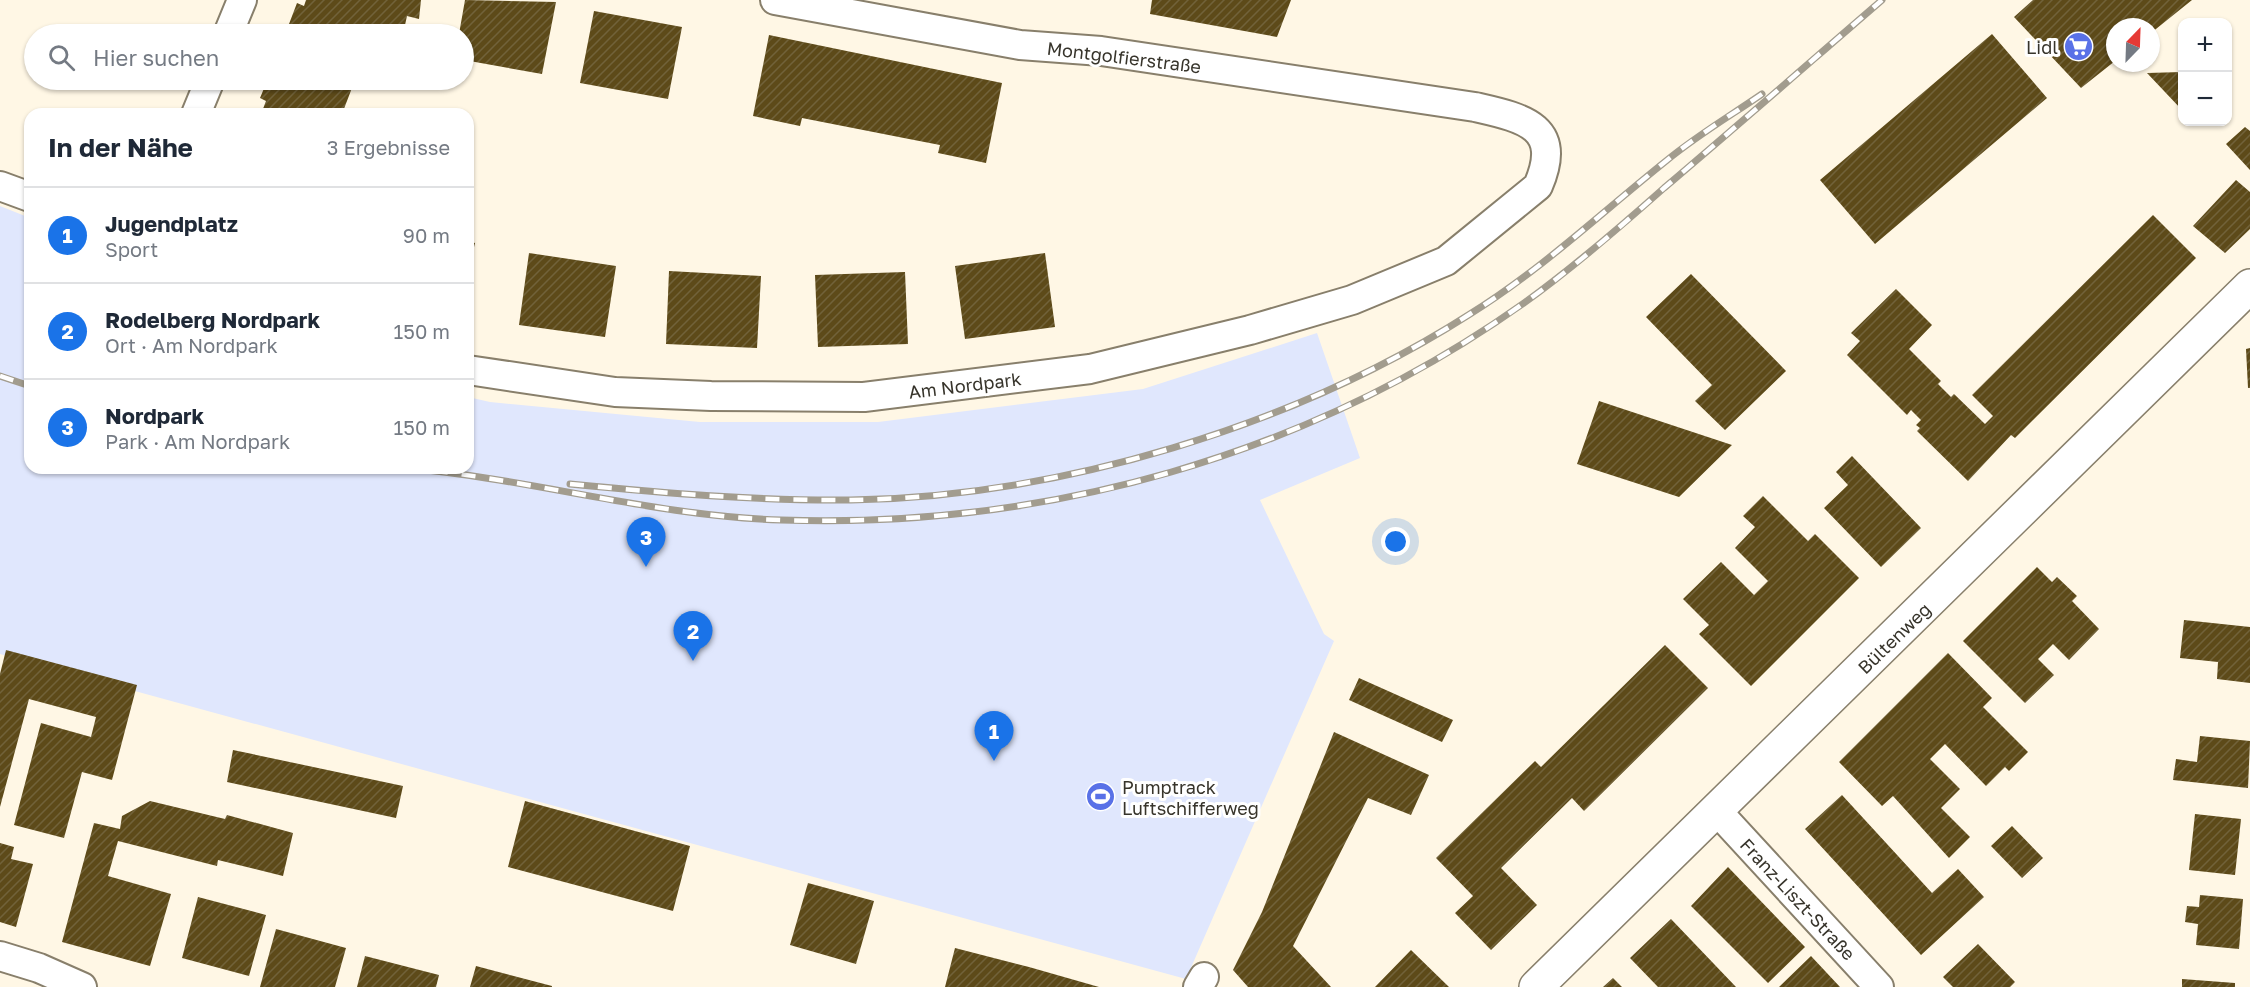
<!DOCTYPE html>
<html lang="de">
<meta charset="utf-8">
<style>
:root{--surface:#fff;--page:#f2f2f3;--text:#1f2937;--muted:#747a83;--line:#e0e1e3;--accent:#1a73e8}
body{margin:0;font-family:"Golos Text",sans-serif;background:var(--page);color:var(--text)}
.controls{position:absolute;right:18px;top:18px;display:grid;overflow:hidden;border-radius:12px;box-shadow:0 2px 4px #0004}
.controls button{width:54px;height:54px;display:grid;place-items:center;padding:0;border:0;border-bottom:2px solid var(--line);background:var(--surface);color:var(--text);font:30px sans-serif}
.compass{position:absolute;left:2106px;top:18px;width:54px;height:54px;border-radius:50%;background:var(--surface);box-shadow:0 2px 4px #0004;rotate:23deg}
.you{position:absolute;left:1396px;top:542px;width:21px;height:21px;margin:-15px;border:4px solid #fff;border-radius:50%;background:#1a73e8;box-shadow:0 0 0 9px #1a73e833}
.badge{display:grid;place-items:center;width:39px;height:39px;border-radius:50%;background:var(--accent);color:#fff;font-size:20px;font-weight:700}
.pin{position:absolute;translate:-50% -50px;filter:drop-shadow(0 2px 3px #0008)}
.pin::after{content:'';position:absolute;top:32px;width:21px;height:18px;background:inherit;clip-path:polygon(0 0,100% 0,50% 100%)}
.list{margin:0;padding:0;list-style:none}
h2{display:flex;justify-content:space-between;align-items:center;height:78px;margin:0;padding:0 24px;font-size:26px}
h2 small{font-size:20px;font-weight:400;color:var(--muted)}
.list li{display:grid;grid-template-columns:39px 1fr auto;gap:18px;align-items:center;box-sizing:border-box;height:96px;padding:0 24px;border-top:2px solid var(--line)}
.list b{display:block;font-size:22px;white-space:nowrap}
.list p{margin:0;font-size:20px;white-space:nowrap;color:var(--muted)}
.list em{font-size:20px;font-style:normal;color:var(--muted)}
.icon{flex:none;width:33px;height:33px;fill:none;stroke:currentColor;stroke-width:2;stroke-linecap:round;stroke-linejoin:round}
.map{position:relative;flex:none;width:2250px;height:987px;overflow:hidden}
.search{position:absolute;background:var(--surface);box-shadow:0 2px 4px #0004;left:24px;top:24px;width:450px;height:66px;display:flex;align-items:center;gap:15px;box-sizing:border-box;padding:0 21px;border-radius:33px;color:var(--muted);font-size:22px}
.panel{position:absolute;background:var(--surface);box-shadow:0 2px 4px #0004;left:24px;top:108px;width:450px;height:366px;border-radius:18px}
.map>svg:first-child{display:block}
</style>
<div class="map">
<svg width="2250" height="987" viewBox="0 0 2250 987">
<defs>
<pattern id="building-hatch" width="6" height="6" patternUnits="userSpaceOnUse" patternTransform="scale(1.5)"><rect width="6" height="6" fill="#5d4a19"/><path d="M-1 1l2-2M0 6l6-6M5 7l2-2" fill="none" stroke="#71623a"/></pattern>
</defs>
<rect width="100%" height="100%" fill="#fff7e5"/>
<path fill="#e0e7fd" d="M 0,206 L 30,218 L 30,468 L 468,468 L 468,397 L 490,402 L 700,422 L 878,422 L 1143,389 L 1317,333 L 1360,458 L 1260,500 L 1324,634 L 1334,641 L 1186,979 L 0,654 Z"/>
<path fill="url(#building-hatch)" d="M 306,0 L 421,0 L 419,19 L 407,16 L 403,34 L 292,34 L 295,26 L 289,24 L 297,3 L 304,6 Z
M 465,0 L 556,2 L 542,74 L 464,60 L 464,34 L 459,34 Z
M 1152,0 L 1291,0 L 1277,37 L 1150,14 Z
M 2033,0 L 2192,0 L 2151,33 L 2151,27 L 2115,27 L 2115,61 L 2081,88 L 2014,17 Z
M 594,11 L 682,27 L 668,99 L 580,83 Z
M 1992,34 L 2047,98 L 1875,244 L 1820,180 Z
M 769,35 L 1002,83 L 986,163 L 938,153 L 940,145 L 909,139 L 802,118 L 800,126 L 753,116 Z
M 2182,72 L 2182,110 L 2147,73 Z
M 275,80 L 355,80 L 342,114 L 261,114 L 266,101 L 260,98 L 265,86 L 271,89 Z
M 2245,127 L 2250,131 L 2250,170 L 2226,144 Z
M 2236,180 L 2250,192 L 2250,229 L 2225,253 L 2193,226 Z
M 2153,215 L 2196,258 L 2015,438 L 2011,435 L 1968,481 L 1917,431 L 1920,428 L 1916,425 L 1921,420 L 1911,410 L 1907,415 L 1847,355 L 1860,341 L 1851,333 L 1896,289 L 1932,325 L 1909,349 L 1941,381 L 1938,384 L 1951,397 L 1954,394 L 1985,424 L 1993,416 L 1972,395 Z
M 468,241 L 475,243 L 469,268 L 468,268 Z
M 529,253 L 616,266 L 605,337 L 519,325 Z
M 1045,253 L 1055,327 L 965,339 L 955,266 Z
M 669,271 L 761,276 L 757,348 L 666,344 Z
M 905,272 L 908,344 L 818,347 L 815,275 Z
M 1691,274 L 1786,371 L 1725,430 L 1695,401 L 1712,385 L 1646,317 Z
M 2250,348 L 2250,388 L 2248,388 L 2246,349 Z
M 1599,401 L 1732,445 L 1679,497 L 1577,464 Z
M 1852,456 L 1921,528 L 1881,567 L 1824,508 L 1848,485 L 1836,472 Z
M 1763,496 L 1808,541 L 1815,534 L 1859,578 L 1751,686 L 1699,634 L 1709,625 L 1683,599 L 1721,562 L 1754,595 L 1768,581 L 1735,548 L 1755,527 L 1743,516 Z
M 2037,567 L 2052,582 L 2057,577 L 2077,596 L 2072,601 L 2099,629 L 2069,660 L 2053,644 L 2038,659 L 2054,675 L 2025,703 L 1963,641 Z
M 2184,620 L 2250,627 L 2250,683 L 2217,679 L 2218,662 L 2180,658 Z
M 1665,645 L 1708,688 L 1584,811 L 1572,798 L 1501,868 L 1537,905 L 1491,950 L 1455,913 L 1473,896 L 1436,858 L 1535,761 L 1541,767 Z
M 6,650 L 137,685 L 112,780 L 82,772 L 64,838 L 14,825 L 41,723 L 91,737 L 96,717 L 29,699 L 0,807 L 0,674 Z
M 1948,653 L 1992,698 L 1983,707 L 2028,752 L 2009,771 L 2005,767 L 1986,786 L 1945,744 L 1930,759 L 1960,789 L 1941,808 L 1970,837 L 1949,858 L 1893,796 L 1882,806 L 1839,762 Z
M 1359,678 L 1453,720 L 1442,742 L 1349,700 Z
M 1334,732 L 1429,775 L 1411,815 L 1368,798 L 1293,946 L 1331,987 L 1248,987 L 1233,970 L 1262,912 Z
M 2200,736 L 2250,741 L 2248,788 L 2173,780 L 2176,759 L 2197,762 Z
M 233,750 L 403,786 L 396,818 L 227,782 Z
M 1842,795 L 1932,893 L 1958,869 L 1984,897 L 1921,955 L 1805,829 Z
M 150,801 L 225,819 L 227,815 L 293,833 L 283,876 L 218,860 L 217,866 L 118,841 L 108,876 L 171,894 L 150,966 L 62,942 L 94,823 L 120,829 L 122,816 Z
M 525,801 L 690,846 L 673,911 L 508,867 Z
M 2195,814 L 2241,819 L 2235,875 L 2189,870 Z
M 2012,826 L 2043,858 L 2022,878 L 1991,846 Z
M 0,843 L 14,847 L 11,859 L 33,864 L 16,927 L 0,922 Z
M 1728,867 L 1805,947 L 1768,983 L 1691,906 Z
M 808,883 L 874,901 L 856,964 L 790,945 Z
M 2200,895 L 2243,899 L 2239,949 L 2196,945 L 2198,924 L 2185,922 L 2187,906 L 2199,907 Z
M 198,897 L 266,915 L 249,976 L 182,958 Z
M 1671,919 L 1736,987 L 1658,987 L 1630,958 Z
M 276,929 L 346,948 L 335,987 L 260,987 Z
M 1978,944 L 2015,982 L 2010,987 L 1953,987 L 1943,977 Z
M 955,948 L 1029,967 L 1099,987 L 945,987 Z
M 1411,950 L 1449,987 L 1375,987 Z
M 365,956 L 439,975 L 436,987 L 357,987 Z
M 1811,956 L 1840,987 L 1779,987 Z
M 476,966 L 552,986 L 552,987 L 470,987 Z
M 1613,978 L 1622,987 L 1603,987 Z
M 2182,979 L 2235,983 L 2235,987 L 2182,987 Z"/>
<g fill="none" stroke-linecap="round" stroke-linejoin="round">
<defs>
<path id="minor" d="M 228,34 L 242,0
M 196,114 L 210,80
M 0,186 L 30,197
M 468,370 L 615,392 L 711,396 L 864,397 L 1090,369 L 1250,330 L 1352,300 L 1446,261 L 1538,186 C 1564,126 1523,118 1475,107 L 1101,51 L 1020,45 L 775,0
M 1717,811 L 1879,987
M 0,956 L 39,968 L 82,987
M 1198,987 L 1204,977"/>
<path id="secondary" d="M 1536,987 L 2250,286"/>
</defs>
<use href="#minor" stroke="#887f6b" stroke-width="32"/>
<use href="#secondary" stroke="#887f6b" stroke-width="36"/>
<use href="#minor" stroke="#fff" stroke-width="28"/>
<use href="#secondary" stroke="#fff" stroke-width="33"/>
<defs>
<path id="rail" d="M 0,376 L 30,386
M 406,468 C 532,479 654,516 781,520 C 1045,529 1308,456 1524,303 C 1573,268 1619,228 1664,188 C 1737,126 1809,63 1882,0
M 570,484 C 663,493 757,501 851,500 C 1059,497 1295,426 1470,314 C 1541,270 1601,213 1666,161 C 1696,136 1730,116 1762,94"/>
</defs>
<use href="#rail" stroke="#a29c8e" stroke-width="7"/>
<use href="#rail" stroke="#fff" stroke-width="4.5" stroke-dasharray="14" stroke-linecap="butt"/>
</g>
<defs>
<symbol id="supermarket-disc" viewBox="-11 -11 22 22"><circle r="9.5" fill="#5971e7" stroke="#fff"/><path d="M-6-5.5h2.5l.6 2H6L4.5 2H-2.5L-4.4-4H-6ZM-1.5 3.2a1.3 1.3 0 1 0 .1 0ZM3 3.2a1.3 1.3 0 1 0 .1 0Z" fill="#fff"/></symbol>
<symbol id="stadium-disc" viewBox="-11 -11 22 22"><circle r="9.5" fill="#5971e7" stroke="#fff"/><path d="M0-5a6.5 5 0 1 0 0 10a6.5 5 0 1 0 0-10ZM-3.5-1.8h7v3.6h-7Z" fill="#fff"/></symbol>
</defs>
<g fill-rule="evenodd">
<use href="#supermarket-disc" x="2062" y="30" width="33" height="33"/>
<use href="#stadium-disc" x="1084" y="780" width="33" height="33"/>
</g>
<g text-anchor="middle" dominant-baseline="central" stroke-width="6" stroke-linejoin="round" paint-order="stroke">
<g font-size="18" fill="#37342b" stroke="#fff" text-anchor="end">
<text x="2058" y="47">Lidl</text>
<text x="1122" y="787" text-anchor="start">Pumptrack<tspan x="1122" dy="21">Luftschifferweg</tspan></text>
</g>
<g font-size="18" fill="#37342b" stroke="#fff">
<text transform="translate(1124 57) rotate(7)">Montgolfierstraße</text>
<text transform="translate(965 385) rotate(-7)">Am Nordpark</text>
<text transform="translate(1894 638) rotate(-44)">Bültenweg</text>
<text transform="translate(1798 899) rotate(47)">Franz-Liszt-Straße</text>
</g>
</g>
</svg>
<div class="controls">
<button>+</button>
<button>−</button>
</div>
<svg class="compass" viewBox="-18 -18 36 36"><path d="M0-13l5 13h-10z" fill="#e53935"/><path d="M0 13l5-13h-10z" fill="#747a83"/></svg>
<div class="you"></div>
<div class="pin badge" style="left:994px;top:761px">1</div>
<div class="pin badge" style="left:693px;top:661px">2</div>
<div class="pin badge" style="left:646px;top:567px">3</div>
<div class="search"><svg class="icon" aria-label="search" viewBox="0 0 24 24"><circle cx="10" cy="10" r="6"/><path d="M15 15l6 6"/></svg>Hier suchen</div>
<section class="panel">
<h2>In der Nähe<small>3 Ergebnisse</small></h2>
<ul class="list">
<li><span class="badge">1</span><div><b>Jugendplatz</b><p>Sport</p></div><em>90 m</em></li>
<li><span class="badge">2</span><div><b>Rodelberg Nordpark</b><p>Ort · Am Nordpark</p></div><em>150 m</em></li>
<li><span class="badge">3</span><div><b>Nordpark</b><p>Park · Am Nordpark</p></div><em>150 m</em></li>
</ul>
</section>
</div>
